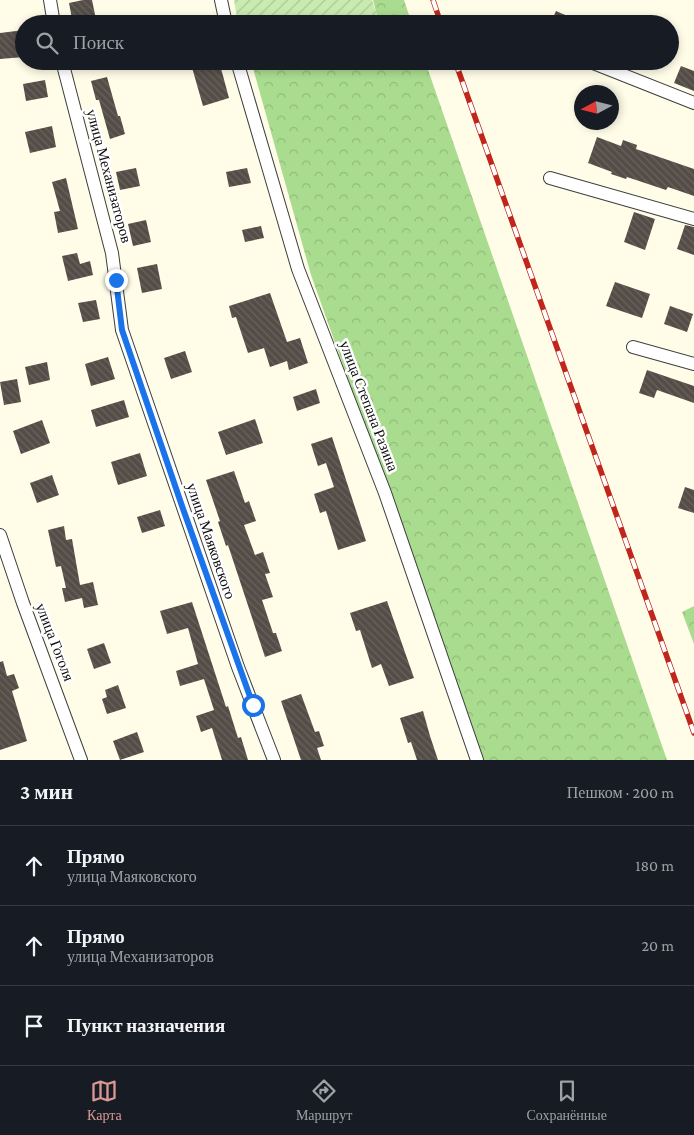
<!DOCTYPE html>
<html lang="ru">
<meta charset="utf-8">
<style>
:root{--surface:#171b24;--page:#242831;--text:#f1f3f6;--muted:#9ea1a6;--line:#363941;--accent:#db9794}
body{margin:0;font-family:"Crimson Pro",serif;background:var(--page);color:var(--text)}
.compass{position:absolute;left:574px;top:85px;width:45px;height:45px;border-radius:50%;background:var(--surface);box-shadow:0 2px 8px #0003;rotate:263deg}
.stop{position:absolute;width:15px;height:15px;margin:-11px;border:4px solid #1a73e8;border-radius:50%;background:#fff}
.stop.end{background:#1a73e8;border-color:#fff;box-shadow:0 1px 5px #0008}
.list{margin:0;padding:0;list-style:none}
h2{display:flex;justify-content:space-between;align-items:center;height:65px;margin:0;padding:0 20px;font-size:21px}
h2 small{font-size:16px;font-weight:400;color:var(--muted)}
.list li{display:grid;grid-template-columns:32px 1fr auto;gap:15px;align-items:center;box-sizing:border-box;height:80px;padding:0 20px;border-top:1px solid var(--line)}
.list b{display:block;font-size:19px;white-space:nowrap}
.list p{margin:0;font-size:16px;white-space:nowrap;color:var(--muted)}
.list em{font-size:16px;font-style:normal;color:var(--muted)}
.icon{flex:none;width:28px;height:28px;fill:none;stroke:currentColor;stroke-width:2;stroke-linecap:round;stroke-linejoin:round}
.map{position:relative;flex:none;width:694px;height:760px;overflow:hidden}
.search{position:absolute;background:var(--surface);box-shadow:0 2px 8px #0003;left:15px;right:15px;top:15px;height:55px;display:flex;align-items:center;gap:12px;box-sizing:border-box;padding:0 18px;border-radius:28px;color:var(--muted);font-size:19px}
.sheet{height:305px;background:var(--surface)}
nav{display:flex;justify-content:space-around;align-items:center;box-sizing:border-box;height:70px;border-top:1px solid var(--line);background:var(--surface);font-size:14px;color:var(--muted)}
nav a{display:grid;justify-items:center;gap:2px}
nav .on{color:var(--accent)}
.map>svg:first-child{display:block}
</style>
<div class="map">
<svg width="694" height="760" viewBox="0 0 694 760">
<defs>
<pattern id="forest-crowns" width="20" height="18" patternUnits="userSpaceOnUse" patternTransform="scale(1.25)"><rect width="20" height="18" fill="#aadc8f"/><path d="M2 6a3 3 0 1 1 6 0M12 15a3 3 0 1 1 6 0" fill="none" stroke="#91bb7a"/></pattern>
<pattern id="garden-furrows" width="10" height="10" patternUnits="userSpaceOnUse" patternTransform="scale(1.25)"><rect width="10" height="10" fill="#c9ebb1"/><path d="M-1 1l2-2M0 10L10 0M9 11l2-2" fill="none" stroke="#abc897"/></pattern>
<pattern id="building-back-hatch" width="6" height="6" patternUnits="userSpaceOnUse" patternTransform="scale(1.25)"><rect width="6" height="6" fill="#544d47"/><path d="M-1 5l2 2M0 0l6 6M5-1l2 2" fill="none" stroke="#68625d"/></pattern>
</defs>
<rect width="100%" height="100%" fill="#fffde8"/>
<path fill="url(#forest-crowns)" d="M 373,0 L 404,0 L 412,24 L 379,24 Z
M 251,61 L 425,61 L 667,760 L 483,760 L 311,275 Z
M 694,606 L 694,644 L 682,612 Z"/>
<path fill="url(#garden-furrows)" d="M 234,0 L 372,0 L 380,24 L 238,24 Z
M 245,61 L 288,61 L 261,67 L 246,65 Z"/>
<path fill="url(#building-back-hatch)" d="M 83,0 L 92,0 L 97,24 L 73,24 L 69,3 Z
M 556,11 L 586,24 L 550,24 Z
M 24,30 L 24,57 L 0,59 L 0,33 Z
M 202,61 L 219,61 L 229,98 L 203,106 L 191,64 Z
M 681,66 L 694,71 L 694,91 L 674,83 Z
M 107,77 L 118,116 L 120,116 L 125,134 L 110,139 L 99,100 L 96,100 L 91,81 Z
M 45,80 L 48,97 L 26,101 L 23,84 Z
M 52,126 L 56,147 L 30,153 L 25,132 Z
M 597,137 L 621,146 L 623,140 L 637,145 L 636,149 L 694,169 L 694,196 L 668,187 L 666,190 L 627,177 L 626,179 L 611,174 L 612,172 L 588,163 Z
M 136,168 L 140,186 L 120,190 L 116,172 Z
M 247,168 L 251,183 L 229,187 L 226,172 Z
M 66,178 L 78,229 L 58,233 L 54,212 L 60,211 L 52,182 Z
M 634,212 L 655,219 L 645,250 L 624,242 Z
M 146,220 L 151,242 L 133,246 L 128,224 Z
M 685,225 L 694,227 L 694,255 L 677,249 Z
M 261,226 L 264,238 L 245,242 L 242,230 Z
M 77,253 L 80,264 L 90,261 L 93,275 L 68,281 L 62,256 Z
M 157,264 L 162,289 L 142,293 L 137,268 Z
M 615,282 L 650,294 L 642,318 L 606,306 Z
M 270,293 L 287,342 L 300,338 L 308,363 L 289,370 L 287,361 L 270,367 L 264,348 L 248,353 L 236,317 L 232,318 L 229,306 Z
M 96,300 L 100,319 L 83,322 L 78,303 Z
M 670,306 L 693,314 L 687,332 L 664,324 Z
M 185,351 L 192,372 L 171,379 L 164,358 Z
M 108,357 L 115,379 L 91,386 L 85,364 Z
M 47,362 L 50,380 L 29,385 L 25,367 Z
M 647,370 L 694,386 L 694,403 L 657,390 L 654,398 L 639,393 Z
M 17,379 L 21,402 L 4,405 L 0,382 Z
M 316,389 L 320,403 L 297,411 L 293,397 Z
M 124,400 L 129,417 L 96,427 L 91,410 Z
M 255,419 L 263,443 L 226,455 L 218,432 Z
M 42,420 L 50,443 L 21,454 L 13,431 Z
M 332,437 L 366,541 L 338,550 L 326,511 L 320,513 L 314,494 L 334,487 L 326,463 L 318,466 L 311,444 Z
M 140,453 L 147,476 L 118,485 L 111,462 Z
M 234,471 L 245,503 L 249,501 L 256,521 L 244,525 L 255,555 L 263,552 L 270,573 L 265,574 L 273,597 L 262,600 L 273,633 L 276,633 L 282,651 L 265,657 L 228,545 L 226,546 L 218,522 L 220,521 L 206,480 Z
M 52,475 L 59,495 L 37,503 L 30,483 Z
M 685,487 L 694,490 L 694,513 L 678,508 Z
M 160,510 L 165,526 L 142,533 L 137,517 Z
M 64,526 L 66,540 L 72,539 L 80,585 L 93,582 L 98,605 L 84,608 L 82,598 L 65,602 L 62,588 L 66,588 L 61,566 L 56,567 L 48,530 Z
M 387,601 L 414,678 L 389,686 L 381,664 L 372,668 L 360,630 L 356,631 L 350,613 Z
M 192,602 L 226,707 L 228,706 L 238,738 L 241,737 L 248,760 L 222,760 L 212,728 L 201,732 L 196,716 L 214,710 L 204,679 L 180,686 L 176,671 L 198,664 L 188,628 L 167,634 L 160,611 Z
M 104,643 L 111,663 L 94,669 L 87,649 Z
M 3,661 L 7,676 L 14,674 L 19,688 L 12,691 L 27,741 L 0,750 L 0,662 Z
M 118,685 L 126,708 L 107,714 L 102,699 L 107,697 L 105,690 Z
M 301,694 L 315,732 L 319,731 L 324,746 L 317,748 L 321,760 L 301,760 L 281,701 Z
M 423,711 L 430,736 L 438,760 L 417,760 L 411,742 L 408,743 L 400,718 Z
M 137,732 L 144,752 L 120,760 L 113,741 Z"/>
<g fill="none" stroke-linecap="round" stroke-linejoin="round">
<defs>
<path id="minor" d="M 50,0 L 54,24
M 221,0 L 226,24
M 62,61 L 112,253 L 122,330 L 238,667 L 274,760
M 237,61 L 298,269 L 385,493 L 477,760
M 588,61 L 694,103
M 550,178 L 694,219
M 633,347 L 694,364
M 0,535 L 23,603 L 81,760"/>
</defs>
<use href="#minor" stroke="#3e3e3e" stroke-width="14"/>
<use href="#minor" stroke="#fff" stroke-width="12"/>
<defs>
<path id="rail" d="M 433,0 L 441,24
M 455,61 L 694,733"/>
</defs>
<use href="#rail" stroke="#c1261d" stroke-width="5.5"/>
<use href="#rail" stroke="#fff" stroke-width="4" stroke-dasharray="11" stroke-linecap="butt"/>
</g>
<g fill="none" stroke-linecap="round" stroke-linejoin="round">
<path stroke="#1a73e8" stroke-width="6" d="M 116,280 L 122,330 L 182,506 L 253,705"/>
</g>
<g text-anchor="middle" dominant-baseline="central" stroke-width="5" stroke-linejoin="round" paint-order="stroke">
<g font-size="15" fill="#0b0b0b" stroke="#fff">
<text transform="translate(109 176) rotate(75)">улица Механизаторов</text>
<text transform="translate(369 406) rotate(69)">улица Степана Разина</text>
<text transform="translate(211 541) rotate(71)">улица Маяковского</text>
<text transform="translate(55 642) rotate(69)">улица Гоголя</text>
</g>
</g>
</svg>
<svg class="compass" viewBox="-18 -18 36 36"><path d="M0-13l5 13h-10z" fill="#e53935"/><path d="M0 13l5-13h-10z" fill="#9ea1a6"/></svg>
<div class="stop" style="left:253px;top:705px"></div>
<div class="stop end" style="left:116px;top:280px"></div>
<div class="search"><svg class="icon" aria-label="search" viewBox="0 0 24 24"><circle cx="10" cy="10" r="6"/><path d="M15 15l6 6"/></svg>Поиск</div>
</div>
<section class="sheet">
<h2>3 мин<small>Пешком · 200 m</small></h2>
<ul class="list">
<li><svg class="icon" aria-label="ahead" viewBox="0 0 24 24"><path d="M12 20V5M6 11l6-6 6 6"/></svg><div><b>Прямо</b><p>улица Маяковского</p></div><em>180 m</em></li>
<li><svg class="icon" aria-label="ahead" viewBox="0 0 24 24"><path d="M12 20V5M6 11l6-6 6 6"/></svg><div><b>Прямо</b><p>улица Механизаторов</p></div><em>20 m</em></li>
<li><svg class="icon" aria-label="arrive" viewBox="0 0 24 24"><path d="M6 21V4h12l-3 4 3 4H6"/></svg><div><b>Пункт назначения</b></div></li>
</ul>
</section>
<nav>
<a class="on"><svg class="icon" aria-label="map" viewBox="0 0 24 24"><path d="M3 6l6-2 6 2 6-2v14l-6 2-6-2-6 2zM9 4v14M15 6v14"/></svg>Карта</a>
<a><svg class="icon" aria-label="directions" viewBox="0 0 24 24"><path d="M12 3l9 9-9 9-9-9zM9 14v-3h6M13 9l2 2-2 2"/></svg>Маршрут</a>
<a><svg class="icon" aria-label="saved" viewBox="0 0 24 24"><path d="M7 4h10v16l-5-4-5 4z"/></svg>Сохранённые</a>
</nav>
